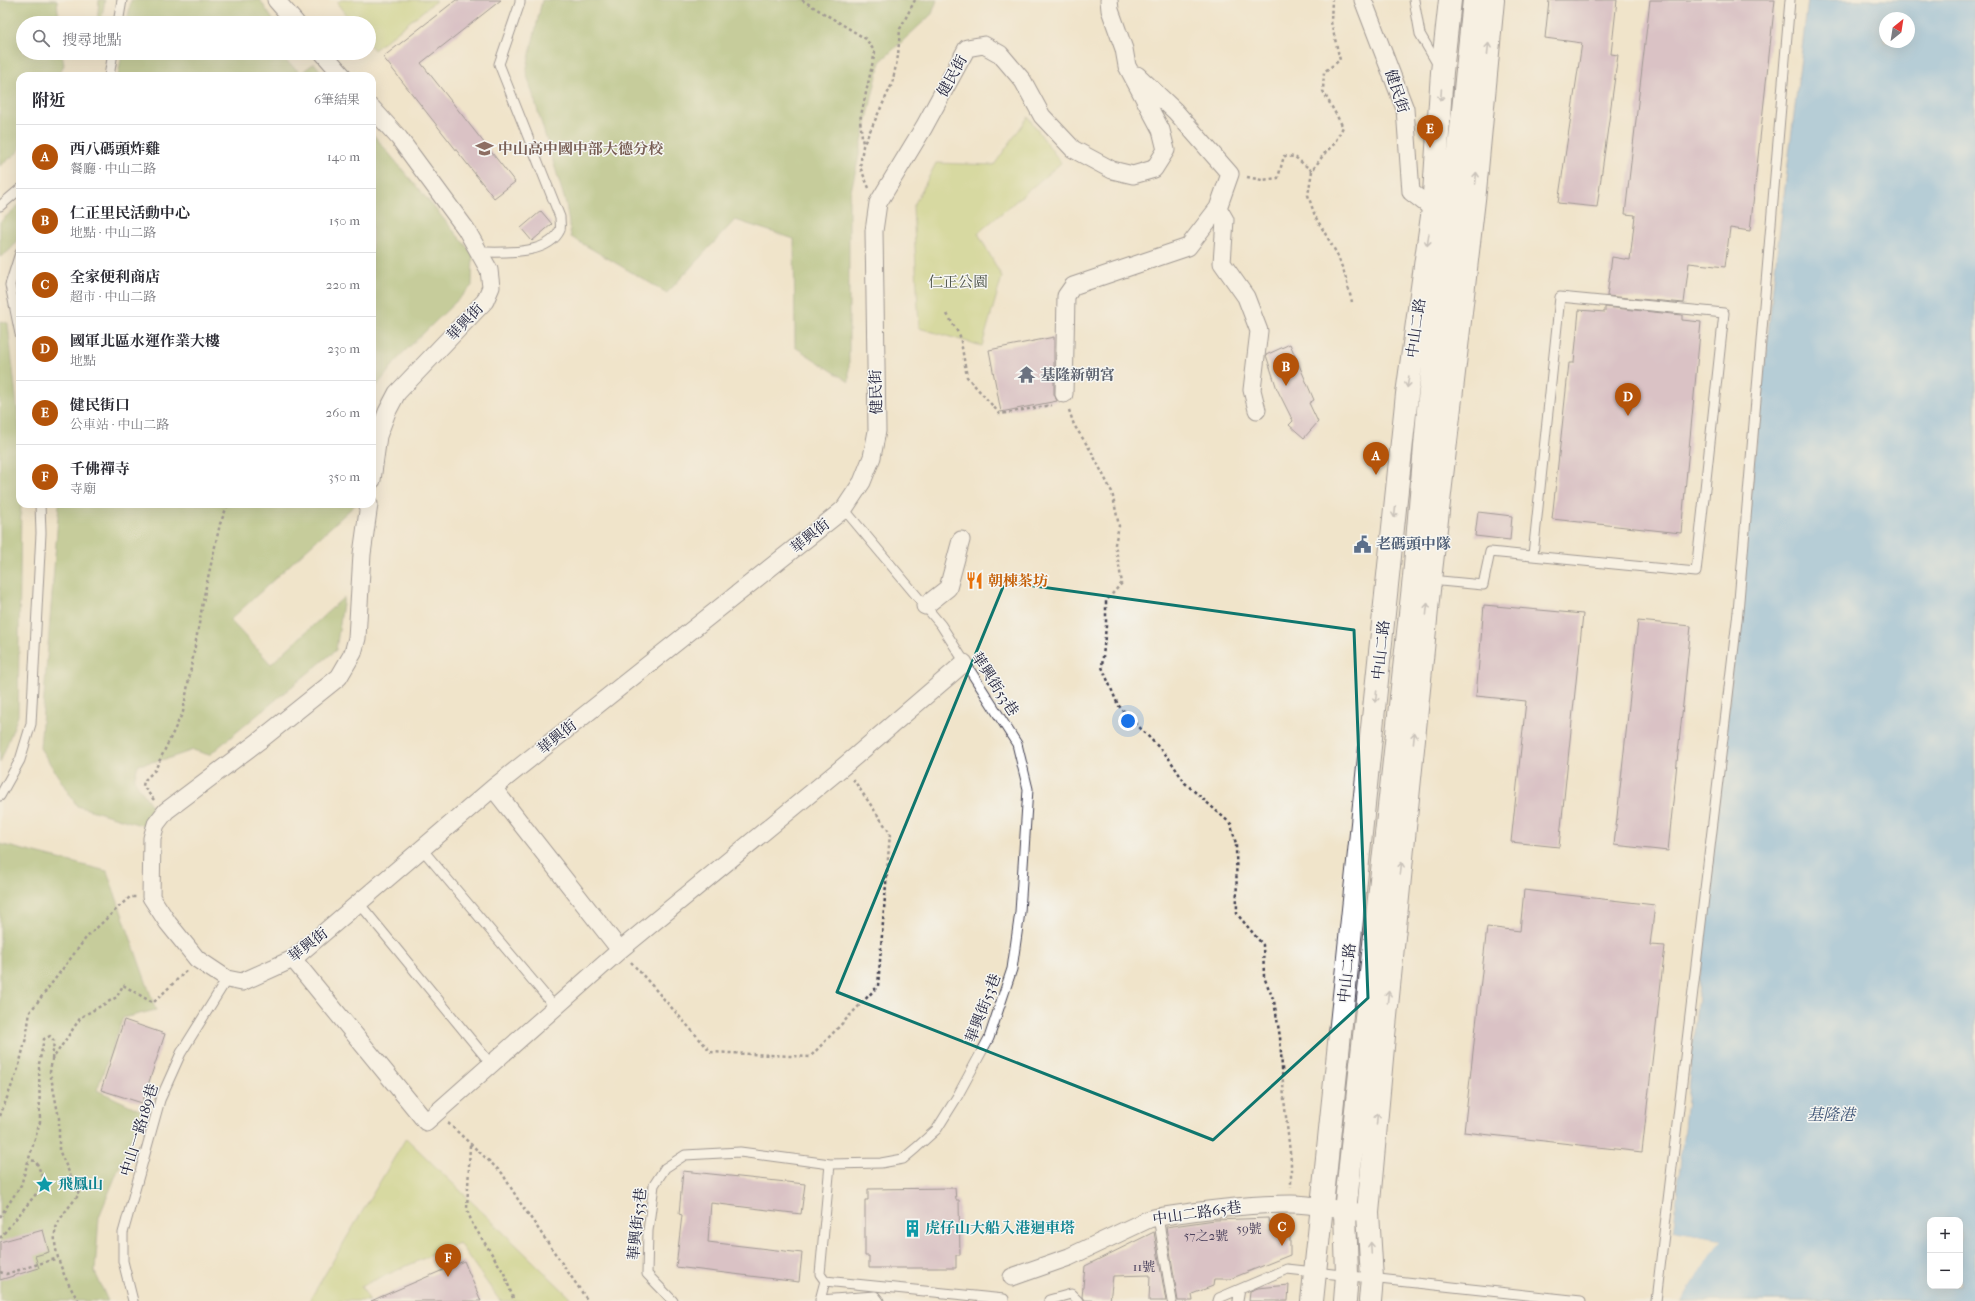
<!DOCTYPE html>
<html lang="zh-TW">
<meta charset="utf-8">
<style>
:root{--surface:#fff;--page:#f2f2f3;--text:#2b2b33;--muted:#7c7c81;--line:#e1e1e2;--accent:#b45309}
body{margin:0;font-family:"IM FELL French Canon","Noto Serif TC",serif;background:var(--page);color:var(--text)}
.controls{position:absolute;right:12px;bottom:12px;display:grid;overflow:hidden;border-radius:8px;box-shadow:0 4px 16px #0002}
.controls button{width:36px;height:36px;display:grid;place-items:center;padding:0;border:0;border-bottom:1px solid var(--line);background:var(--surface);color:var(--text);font:20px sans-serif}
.compass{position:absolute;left:1879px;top:12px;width:36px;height:36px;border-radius:50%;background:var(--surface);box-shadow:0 4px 16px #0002;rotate:30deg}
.you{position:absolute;left:1128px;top:721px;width:14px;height:14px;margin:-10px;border:3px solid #fff;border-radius:50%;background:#1a73e8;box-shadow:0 0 0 6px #1a73e833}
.badge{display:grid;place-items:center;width:26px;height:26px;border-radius:50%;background:var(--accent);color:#fff;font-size:13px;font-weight:700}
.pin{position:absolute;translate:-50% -33px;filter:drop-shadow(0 1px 2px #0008)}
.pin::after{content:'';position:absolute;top:21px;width:14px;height:12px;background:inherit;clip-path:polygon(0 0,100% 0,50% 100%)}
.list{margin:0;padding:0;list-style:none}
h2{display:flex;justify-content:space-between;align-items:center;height:52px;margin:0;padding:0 16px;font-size:17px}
h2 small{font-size:13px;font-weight:400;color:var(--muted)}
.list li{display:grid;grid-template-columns:26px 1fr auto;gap:12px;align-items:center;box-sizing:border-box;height:64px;padding:0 16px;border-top:1px solid var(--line)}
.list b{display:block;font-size:15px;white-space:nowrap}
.list p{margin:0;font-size:13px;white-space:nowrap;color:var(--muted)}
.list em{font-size:13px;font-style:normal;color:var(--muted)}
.icon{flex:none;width:22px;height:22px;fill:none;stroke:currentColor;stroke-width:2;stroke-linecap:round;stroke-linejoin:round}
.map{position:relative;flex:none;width:1975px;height:1301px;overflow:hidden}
.search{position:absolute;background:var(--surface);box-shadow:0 4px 16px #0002;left:16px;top:16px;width:360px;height:44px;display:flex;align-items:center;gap:10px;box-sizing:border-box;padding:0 14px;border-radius:22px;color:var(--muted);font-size:15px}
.panel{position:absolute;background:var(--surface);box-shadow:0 4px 16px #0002;left:16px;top:72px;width:360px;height:436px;border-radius:12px}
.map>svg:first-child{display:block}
</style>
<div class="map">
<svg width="1975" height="1301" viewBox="0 0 1975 1301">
<rect width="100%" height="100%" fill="#f6f6f2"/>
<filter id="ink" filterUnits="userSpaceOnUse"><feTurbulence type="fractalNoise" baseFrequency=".025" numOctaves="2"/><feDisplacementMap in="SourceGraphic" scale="8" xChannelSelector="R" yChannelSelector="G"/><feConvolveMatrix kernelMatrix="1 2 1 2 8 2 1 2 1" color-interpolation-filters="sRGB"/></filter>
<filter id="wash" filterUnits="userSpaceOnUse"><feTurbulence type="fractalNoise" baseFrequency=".012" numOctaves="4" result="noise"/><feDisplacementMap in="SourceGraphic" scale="16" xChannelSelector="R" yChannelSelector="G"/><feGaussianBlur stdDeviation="0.9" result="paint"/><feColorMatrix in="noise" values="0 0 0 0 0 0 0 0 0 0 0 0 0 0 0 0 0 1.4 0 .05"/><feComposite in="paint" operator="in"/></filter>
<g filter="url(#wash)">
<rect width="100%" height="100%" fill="#f0e4ca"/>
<path fill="#b9cc70" stroke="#6e7756" d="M 341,0 L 437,0 L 374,50 L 369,44 L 369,23 L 352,23 L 337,3 Z
M 1028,117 L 1061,163 L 978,233 L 1002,277 L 982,346 L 919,328 L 913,207 L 936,163 L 994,165 Z
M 406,1138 L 574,1301 L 500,1301 L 459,1243 L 361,1286 L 370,1301 L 309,1301 Z"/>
<path fill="#92b062" stroke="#5a694e" d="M 0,0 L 57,0 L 59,23 L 23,23 L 23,53 L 62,53 L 64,65 L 58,76 L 20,76 L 20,149 L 18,152 L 0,166 Z
M 99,0 L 105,0 L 101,23 L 97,23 Z
M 131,0 L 260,0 L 275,23 L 127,23 Z
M 542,0 L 937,0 L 932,14 L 880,62 L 849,200 L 849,382 L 795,347 L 794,239 L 735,220 L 667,293 L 571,237 L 566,204 L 526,72 Z
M 122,53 L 287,53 L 282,58 L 301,73 L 314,63 L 325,76 L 118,76 Z
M 372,133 L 473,254 L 472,286 L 402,354 L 372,392 Z
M 20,204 C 20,226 23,245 0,257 L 0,222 Z
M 0,321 L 8,323 L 20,434 L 21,504 L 18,716 L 0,763 Z
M 59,504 L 356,504 L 230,620 L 271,664 L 344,597 L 336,650 L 209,755 L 193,750 L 170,758 L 138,765 L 134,780 L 152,806 L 144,826 L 77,806 L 40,748 Z
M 0,844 L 107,871 L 156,1010 L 123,1018 L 97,1090 L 142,1111 L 99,1217 L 95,1272 L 108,1301 L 0,1301 Z"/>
<path fill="#70b1e4" stroke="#496a90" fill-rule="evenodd" d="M 1808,0 L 1975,0 L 1975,1301 L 1681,1301 L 1720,1239 L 1673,1231 L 1774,277 ZM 1885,18 L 1909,18 L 1909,42 L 1885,42 ZM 1930,1220 L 1960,1220 L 1960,1286 L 1930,1286 Z"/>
<path fill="#f0e4ca" d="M 1700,964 L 1673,1231 L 1721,1239 L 1681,1301 L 1679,1301 L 1717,1241 L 1673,1233 L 1671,1231 Z"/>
<g id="blocks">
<path fill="#be9abf" d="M 456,0 L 501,0 L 421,63 L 515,182 L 494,198 L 383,57 Z
M 1549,0 L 1617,0 L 1611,54 L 1618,55 L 1597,207 L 1558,203 L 1582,43 L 1545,38 Z
M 1650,0 L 1775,0 L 1750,231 L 1730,228 L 1725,267 L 1689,263 L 1684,303 L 1607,296 L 1612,257 L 1630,260 L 1635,215 L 1625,214 Z
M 541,211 L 552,224 L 532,241 L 521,228 Z
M 1605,307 L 1682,315 L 1682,320 L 1701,322 L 1681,533 L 1552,519 L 1569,363 L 1574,363 L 1579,310 L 1605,312 Z
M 1054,337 L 1054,394 L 1057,401 L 1001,412 L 989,350 Z
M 1290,344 L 1314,400 L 1309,403 L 1318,422 L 1304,438 L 1289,425 L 1293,421 L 1277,389 L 1266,355 Z
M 1478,512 L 1512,516 L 1510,540 L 1475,536 Z
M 1484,605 L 1583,614 L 1559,847 L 1511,842 L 1526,701 L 1476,696 Z
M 1638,621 L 1691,626 L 1668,851 L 1614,845 Z
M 1524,890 L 1655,905 L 1650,945 L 1665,946 L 1642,1152 L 1464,1132 L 1487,927 L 1520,931 Z
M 124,1020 L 165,1034 L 142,1103 L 101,1090 Z
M 683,1171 L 805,1184 L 801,1214 L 711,1203 L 708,1242 L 802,1253 L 799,1282 L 676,1267 L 682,1215 L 679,1214 Z
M 955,1188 L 956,1200 L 959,1200 L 960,1255 L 956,1255 L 956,1268 L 869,1268 L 869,1256 L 865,1256 L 865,1200 L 868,1200 L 868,1189 Z
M 1268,1218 L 1270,1232 L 1290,1227 L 1290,1255 L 1230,1279 L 1214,1279 L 1213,1286 L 1192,1294 L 1193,1301 L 1178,1301 L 1166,1227 L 1215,1220 Z
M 43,1230 L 49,1252 L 35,1256 L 39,1268 L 0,1280 L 0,1242 Z
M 1154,1232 L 1166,1301 L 1149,1301 L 1150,1275 L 1113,1276 L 1110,1301 L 1084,1300 L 1082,1297 L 1085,1266 Z
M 464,1261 L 481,1301 L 371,1301 Z
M 1289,1285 L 1288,1301 L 1249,1301 L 1250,1291 L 1258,1288 Z"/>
</g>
</g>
<g filter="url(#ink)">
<use href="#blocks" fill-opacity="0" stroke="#413f50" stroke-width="1"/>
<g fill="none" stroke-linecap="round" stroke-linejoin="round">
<defs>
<path id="lane" d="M 1414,0 L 1420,34 L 1438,65
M 118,23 L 122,0
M 109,76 L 113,53
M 0,206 L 20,189
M 479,252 C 502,252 548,256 560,230 C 561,227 560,221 560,217 L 499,64 L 520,3 L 520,0
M 20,253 L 10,285 L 20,334
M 1430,580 L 1483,585 L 1490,552 L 1696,572 L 1724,313 L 1560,297 L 1533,555
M 0,796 L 20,760 L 31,724 L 41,533 L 40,504
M 422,849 L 555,1007
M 359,903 L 491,1064
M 830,1164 L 820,1274 L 825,1281 L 820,1300 L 875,1296 L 879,1301
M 1158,1217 L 1172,1301
M 825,1281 L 1004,1299
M 1049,1300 L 1071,1294 L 1078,1301
M 133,1301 L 123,1261 L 123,1233 L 160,1100 L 181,1053 L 227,979
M 673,1301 L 647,1274 L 648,1231 L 654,1185 L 665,1168 L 685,1155 L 740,1152 L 830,1164 L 881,1163 L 903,1159 L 916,1148 L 937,1129 L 957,1097 L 989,1038 L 1012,969 L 1020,912 L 1028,789 L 1017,744 L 941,625 L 844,509
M 1218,1301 L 1219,1298 L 1287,1269 L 1581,1301
M 1238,1301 L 1240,1289
M 1656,1301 L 1738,612 L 1790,0"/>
<path id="street" d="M 276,0 L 296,23
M 1363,0 L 1405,109 L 1411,192 L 1433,209 L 1442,211
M 323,53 L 343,76
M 372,108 L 399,138 L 466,229 L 489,270 L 491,287 L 485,301 L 397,393 L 387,412 L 378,436 L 372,480
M 1218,208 L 1225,220 L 1222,263 L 1246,297 L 1259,331 L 1252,390 L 1257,410
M 1064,394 L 1066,296 L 1073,286 L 1188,247 L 1218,208 L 1230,174 L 1175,111 L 1137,75
M 369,504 L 362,554 L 357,638 L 353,653 L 339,677 L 259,741 L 166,811 L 156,824 L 152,838 L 151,897 L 168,923 L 197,959 L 227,979 L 242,982 L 293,959 L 493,788 L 844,509 L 862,482 L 872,457 L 877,431 L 874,231 L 878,203 L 924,127 L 967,48 L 984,45 L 1000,54 L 1023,81 L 1042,116 L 1073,149 L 1112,170 L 1133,175 L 1154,169 L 1166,150 L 1161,130 L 1127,66 L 1124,49 L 1110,10 L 1109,0
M 925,606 L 948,588 L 961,540
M 493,788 L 620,950 L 844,766 L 964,663
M 293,959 L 426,1122 L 620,950
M 1012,1277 L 1069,1257 L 1149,1219 L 1158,1217 C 1202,1210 1246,1204 1291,1204 C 1314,1204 1335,1210 1358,1212"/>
<path id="secondary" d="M 1312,1301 L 1407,394 L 1433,209 L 1442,72 L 1450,0
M 1345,1301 L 1347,1275 L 1345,1211 L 1414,577 L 1429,399 L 1455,190 L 1474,0
M 1370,1301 L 1372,1278 L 1368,1213 L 1384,1036 L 1430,580 L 1475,191 L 1493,0"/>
</defs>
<use href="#lane" stroke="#413f50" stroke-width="11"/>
<use href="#street" stroke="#413f50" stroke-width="19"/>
<use href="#secondary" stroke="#413f50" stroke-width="24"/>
<path stroke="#413f50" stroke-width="2.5" stroke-dasharray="3 3" stroke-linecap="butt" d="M 802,0 L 866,39 L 875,52 L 860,120 L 863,145
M 1312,171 L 1308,195 L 1315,216 L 1337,254 L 1345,275 L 1352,302
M 1247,177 L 1262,180 L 1278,178 L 1284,156 L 1295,157 L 1312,171 L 1324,154 L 1334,144 L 1343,127 L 1323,91 L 1324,72 L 1340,60 L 1331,22 L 1332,0
M 869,188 L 860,167 L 863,146 L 892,84 L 898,56 L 900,29 L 915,0
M 947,314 L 960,336 L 967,377 L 1000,414 L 1052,405
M 1069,410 L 1074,425 L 1091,451 L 1112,492 L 1119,526 L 1115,544 L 1122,583 L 1106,601 L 1106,626 L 1102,667 L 1118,705 L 1168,757 L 1185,783 L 1231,824 L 1236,844 L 1237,914 L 1263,945 L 1264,977 L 1274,1001 L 1280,1037 L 1284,1099 L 1291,1161 L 1291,1188
M 154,800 L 143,786 L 144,781 L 155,770 L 183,712 L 205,591 L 220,524 L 228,504
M 631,962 L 711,1052 L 810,1057 L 878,986 L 890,833 L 853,779
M 0,1116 L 18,1069 L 26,1038 L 30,1012 L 86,938 L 123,903 L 130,897 L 136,897
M 448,1123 L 502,1173 L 519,1201 L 588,1301
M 470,1145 L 467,1209 L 472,1223 L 504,1273 L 514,1301
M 0,1217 L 21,1185 L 40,1122 L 39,1064 L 44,1039 L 50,1036 L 54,1041 L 52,1059
M 0,1238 L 45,1183 L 36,1161 L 29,1160
M 0,1272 L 6,1274 L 58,1258
M 79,1301 C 67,1285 50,1248 56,1228 C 60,1216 72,1204 79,1194 L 59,1150 L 59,1118 L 50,1072 L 52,1060 L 81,1017 L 117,997 L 123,985 L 153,1003 L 186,971"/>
<use href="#lane" stroke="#fff" stroke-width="9"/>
<use href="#street" stroke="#fff" stroke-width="17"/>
<use href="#secondary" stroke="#fff" stroke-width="22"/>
</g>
<defs><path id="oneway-shaft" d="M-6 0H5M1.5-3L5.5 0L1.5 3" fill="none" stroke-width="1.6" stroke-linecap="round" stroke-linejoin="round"/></defs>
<g stroke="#9c9ca7">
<use href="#oneway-shaft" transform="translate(1488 49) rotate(-84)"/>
<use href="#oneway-shaft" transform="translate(1441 95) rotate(94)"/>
<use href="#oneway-shaft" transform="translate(1476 178) rotate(-86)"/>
<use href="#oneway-shaft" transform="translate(1428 240) rotate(98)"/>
<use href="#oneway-shaft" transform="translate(1408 382) rotate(98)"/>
<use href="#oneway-shaft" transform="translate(1395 512) rotate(96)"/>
<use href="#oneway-shaft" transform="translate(1427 609) rotate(-84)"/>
<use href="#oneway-shaft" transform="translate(1376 697) rotate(96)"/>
<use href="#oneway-shaft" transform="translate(1414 738) rotate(-84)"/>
<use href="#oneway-shaft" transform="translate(1401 868) rotate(-84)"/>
<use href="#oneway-shaft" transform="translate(1388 997) rotate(-84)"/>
<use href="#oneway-shaft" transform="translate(1377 1119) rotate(-85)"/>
<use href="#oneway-shaft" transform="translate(1371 1248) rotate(-93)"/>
</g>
</g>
<path d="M0 0H1975V1301H0ZM 1005,582 L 1354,630 L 1368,998 L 1213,1140 L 837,992 Z" fill="#f0e4ca" fill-opacity=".55" fill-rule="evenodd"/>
<path fill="none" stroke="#0f766e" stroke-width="3" stroke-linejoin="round" d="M 1005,582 L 1354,630 L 1368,998 L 1213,1140 L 837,992 Z"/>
<defs>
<symbol id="school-bare" viewBox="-9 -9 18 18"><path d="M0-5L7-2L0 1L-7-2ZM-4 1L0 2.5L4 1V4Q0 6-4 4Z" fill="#8d6e63" stroke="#f6f6f2" stroke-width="2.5" paint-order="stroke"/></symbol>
<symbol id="temple-bare" viewBox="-9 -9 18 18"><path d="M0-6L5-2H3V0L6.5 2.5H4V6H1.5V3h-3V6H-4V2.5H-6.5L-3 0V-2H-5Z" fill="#6b7280" stroke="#f6f6f2" stroke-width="2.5" paint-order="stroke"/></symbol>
<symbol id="civic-bare" viewBox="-9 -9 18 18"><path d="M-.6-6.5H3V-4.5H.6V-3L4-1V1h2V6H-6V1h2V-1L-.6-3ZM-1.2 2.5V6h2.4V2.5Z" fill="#5c6f8a" stroke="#f6f6f2" stroke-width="2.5" paint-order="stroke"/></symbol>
<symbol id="restaurant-bare" viewBox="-9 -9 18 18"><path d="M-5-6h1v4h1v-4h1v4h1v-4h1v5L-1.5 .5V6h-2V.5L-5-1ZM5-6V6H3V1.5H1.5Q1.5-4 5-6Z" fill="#e8710a" stroke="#f6f6f2" stroke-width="2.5" paint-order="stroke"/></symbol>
<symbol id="sight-bare" viewBox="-9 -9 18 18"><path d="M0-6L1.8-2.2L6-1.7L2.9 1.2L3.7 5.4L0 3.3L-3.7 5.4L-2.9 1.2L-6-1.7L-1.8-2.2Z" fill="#0f9aa8" stroke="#f6f6f2" stroke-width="2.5" paint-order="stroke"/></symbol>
<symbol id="building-bare" viewBox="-9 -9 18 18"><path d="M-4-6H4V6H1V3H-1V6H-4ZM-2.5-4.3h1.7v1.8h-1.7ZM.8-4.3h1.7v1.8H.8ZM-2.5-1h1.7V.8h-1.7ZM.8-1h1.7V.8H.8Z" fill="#0f9aa8" stroke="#f6f6f2" stroke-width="2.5" paint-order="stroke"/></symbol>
</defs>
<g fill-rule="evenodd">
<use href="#school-bare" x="472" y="136" width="25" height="25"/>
<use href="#temple-bare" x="1014" y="362" width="25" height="25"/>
<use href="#civic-bare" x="1350" y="532" width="25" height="25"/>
<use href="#restaurant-bare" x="962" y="568" width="25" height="25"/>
<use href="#sight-bare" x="32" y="1172" width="25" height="25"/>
<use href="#building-bare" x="900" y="1216" width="25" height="25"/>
</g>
<g text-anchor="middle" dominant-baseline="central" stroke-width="3" stroke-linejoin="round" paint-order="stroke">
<g font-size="13" fill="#49405c">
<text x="1249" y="1228">59號</text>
<text x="1206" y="1235">57之2號</text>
<text x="1144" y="1266">11號</text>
</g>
<g font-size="15" fill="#22223b" stroke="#f6f6f2">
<text transform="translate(952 76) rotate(-61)">健民街</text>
<text transform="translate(1397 91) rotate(72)">健民街</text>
<text transform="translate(465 322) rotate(-47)">華興街</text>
<text transform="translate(1416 328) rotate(-82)">中山二路</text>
<text transform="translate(876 392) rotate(-92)">健民街</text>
<text transform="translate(810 536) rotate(-39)">華興街</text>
<text transform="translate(1381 650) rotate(-84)">中山二路</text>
<text transform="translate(995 684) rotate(57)">華興街53巷</text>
<text transform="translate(557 737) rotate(-39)">華興街</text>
<text transform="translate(308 945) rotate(-38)">華興街</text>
<text transform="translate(1347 973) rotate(-84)">中山二路</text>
<text transform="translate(983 1008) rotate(-69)">華興街53巷</text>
<text transform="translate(139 1130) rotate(-73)">中山一路189巷</text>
<text transform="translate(1197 1213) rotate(-8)">中山二路65巷</text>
<text transform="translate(637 1224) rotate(-84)">華興街53巷</text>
</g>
<g font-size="15" font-weight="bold" fill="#785e54" stroke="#f6f6f2" text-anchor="start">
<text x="498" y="149">中山高中國中部大德分校</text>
</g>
<g font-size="15" fill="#4f554b" stroke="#f6f6f2">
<text x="958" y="282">仁正公園</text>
</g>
<g font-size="15" font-weight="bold" fill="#5b616d" stroke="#f6f6f2" text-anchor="start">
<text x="1040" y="375">基隆新朝宮</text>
</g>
<g font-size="15" font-weight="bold" fill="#4e5e75" stroke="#f6f6f2" text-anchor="start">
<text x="1376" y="544">老碼頭中隊</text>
</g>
<g font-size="15" font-weight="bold" fill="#c56008" stroke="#f6f6f2" text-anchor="start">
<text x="988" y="581">朝棟茶坊</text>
</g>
<g font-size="15" font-weight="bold" fill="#0d838f" stroke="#f6f6f2" text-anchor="start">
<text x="58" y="1184">飛鳳山</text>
<text x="925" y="1228">虎仔山大船入港迴車塔</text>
</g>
<g font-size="16" font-style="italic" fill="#3d5476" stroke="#f6f6f2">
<text x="1831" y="1114">基隆港</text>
</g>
</g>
</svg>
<div class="controls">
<button>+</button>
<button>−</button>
</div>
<svg class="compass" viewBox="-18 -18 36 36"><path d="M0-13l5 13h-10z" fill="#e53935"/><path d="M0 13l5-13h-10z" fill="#7c7c81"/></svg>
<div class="you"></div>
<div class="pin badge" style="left:1376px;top:475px">A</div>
<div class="pin badge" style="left:1286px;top:386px">B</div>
<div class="pin badge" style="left:1282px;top:1246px">C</div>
<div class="pin badge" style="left:1628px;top:416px">D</div>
<div class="pin badge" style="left:1430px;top:148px">E</div>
<div class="pin badge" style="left:448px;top:1277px">F</div>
<div class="search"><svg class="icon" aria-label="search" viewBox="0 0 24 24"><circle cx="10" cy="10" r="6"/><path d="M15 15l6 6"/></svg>搜尋地點</div>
<section class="panel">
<h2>附近<small>6筆結果</small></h2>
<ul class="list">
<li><span class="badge">A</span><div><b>西八碼頭炸雞</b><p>餐廳 · 中山二路</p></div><em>140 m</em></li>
<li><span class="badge">B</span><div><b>仁正里民活動中心</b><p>地點 · 中山二路</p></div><em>150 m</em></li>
<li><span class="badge">C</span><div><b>全家便利商店</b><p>超市 · 中山二路</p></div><em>220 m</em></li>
<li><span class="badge">D</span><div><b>國軍北區水運作業大樓</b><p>地點</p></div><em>230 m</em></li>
<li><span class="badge">E</span><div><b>健民街口</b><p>公車站 · 中山二路</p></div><em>260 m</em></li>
<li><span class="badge">F</span><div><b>千佛禪寺</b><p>寺廟</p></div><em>350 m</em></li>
</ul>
</section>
</div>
